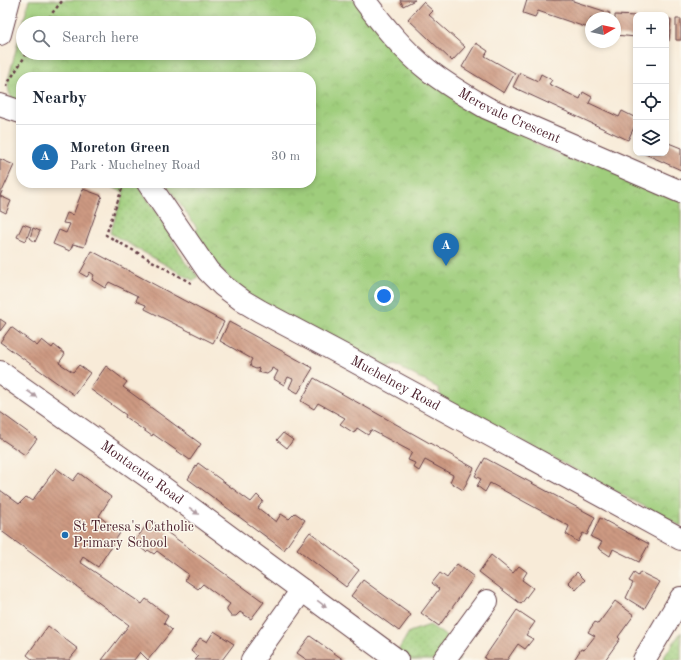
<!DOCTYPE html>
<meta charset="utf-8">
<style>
:root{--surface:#fff;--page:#f6f6f7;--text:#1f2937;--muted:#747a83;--line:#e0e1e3;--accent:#1f6fb2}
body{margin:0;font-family:"Old Standard TT",serif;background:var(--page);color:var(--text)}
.controls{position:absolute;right:12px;top:12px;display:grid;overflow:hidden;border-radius:8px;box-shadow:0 2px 6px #0003}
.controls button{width:36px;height:36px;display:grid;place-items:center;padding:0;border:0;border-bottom:1px solid var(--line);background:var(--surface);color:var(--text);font:20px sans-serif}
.compass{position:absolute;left:585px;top:12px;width:36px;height:36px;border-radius:50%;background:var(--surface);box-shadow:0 2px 6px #0003;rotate:81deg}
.you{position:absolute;left:384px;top:296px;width:14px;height:14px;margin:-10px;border:3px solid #fff;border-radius:50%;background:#1a73e8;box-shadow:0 0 0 6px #1a73e833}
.badge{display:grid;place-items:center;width:26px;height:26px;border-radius:50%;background:var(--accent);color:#fff;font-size:13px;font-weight:700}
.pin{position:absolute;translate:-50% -33px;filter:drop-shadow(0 1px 2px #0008)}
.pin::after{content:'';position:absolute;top:21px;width:14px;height:12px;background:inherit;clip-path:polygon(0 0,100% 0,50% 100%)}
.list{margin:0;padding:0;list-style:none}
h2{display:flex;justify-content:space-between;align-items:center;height:52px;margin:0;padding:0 16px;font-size:17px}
h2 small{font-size:13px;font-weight:400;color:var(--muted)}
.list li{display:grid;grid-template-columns:26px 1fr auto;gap:12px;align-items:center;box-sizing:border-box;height:64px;padding:0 16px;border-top:1px solid var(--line)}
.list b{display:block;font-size:15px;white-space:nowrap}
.list p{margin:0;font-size:13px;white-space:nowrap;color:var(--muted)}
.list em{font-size:13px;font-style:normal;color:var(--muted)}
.icon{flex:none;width:22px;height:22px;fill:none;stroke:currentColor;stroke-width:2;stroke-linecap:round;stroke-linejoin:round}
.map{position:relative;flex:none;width:681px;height:660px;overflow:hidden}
.search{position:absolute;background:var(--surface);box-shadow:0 2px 6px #0003;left:16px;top:16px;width:300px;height:44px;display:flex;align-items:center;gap:10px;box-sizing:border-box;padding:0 14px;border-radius:22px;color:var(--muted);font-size:15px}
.panel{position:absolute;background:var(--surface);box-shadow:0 2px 6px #0003;left:16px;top:72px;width:300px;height:116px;border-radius:16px}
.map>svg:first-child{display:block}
</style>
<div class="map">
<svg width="681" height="660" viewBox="0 0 681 660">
<defs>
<pattern id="grass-dots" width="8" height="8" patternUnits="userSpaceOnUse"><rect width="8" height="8" fill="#9fcd7b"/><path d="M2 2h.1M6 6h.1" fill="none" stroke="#8ab06a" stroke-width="1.8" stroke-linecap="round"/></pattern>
<pattern id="park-crowns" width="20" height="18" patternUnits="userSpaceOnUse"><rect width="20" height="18" fill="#9fcd7b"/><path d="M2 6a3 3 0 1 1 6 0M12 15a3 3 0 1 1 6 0" fill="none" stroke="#8ab06a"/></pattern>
<pattern id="building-back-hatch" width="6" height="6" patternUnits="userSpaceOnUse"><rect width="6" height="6" fill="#cd9a82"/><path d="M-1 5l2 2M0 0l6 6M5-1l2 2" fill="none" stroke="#a87d6b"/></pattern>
</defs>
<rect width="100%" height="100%" fill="#fbf7ec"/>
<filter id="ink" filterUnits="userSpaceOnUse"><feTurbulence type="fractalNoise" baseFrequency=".025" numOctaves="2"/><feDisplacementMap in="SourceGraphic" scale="8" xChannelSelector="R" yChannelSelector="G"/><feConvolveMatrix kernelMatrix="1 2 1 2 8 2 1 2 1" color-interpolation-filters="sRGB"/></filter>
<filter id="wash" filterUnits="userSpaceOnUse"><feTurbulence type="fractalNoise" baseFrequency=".012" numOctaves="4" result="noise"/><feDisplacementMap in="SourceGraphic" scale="16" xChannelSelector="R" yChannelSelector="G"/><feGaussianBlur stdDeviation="0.9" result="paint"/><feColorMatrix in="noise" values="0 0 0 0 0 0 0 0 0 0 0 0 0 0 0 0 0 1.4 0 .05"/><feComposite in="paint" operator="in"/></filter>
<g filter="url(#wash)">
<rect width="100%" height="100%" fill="#f8ebd8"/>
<path fill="url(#grass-dots)" stroke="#747653" d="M 100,183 L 136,183 L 157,212 L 185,262 L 198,276 L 194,281 L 110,233 L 124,192 Z
M 430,625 L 453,641 L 448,649 L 460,660 L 403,660 L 396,654 L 409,632 Z
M 681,632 L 681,660 L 662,660 Z"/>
<path fill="url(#park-crowns)" stroke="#747653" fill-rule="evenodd" d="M 29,0 L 356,0 L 373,22 L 528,132 L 534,143 L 578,162 L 588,158 L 681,197 L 681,526 L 442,399 L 438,388 L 395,365 L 384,369 L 246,295 L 191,239 L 197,228 L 165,183 L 311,183 L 311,77 L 21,77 L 21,106 C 10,98 8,94 8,80 ZM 23,23 L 309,23 L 309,53 L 23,53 Z"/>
<g id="blocks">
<path fill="url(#building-back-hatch)" d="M 400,0 L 415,0 L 403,6 Z
M 527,0 L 570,0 L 610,13 L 608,18 L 591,18 L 591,29 L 538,11 L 535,17 L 523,13 Z
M 423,2 L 433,11 L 429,15 L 465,47 L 452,61 L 408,19 Z
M 615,15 L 636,16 L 636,37 L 615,35 Z
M 666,19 L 671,19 L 669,41 L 666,40 Z
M 676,19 L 681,19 L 681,40 L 676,40 Z
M 476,43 L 488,51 L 485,56 L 515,73 L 504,93 L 462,67 Z
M 520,73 L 538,81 L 541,74 L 552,80 L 549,84 L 580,99 L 583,92 L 592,97 L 589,103 L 619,117 L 622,111 L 636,118 L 636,123 L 628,140 L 513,87 Z
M 666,142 L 681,148 L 681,170 L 643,153 L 666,153 Z
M 0,159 L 14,165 L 0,196 Z
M 83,189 L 102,196 L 84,247 L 73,244 L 70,251 L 53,244 L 59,230 L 66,233 L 70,224 L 63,223 L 67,213 L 73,215 Z
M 0,196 L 11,201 L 6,213 L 0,210 Z
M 23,224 L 31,227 L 26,241 L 17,237 Z
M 33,228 L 40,231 L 35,242 L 30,238 Z
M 92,251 L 224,322 L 213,343 L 145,309 L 146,305 L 136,301 L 138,296 L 109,282 L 105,288 L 92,280 L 94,275 L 90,272 L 87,277 L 80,273 Z
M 0,319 L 6,323 L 0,331 Z
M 229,322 L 313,368 L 298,393 L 289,388 L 293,379 L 288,377 L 284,385 L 274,379 L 278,371 L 272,368 L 271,371 L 267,374 L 258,372 L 259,368 L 256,369 L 251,367 L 250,363 L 252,359 L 220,341 Z
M 11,327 L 37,346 L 42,340 L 52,348 L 54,345 L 65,354 L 59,363 L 73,372 L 79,365 L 90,373 L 74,395 L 0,342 Z
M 106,366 L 127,382 L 123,387 L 201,444 L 190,460 L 153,434 L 152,436 L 125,417 L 126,415 L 90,389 Z
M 314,378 L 474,468 L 463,490 L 450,482 L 453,475 L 425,460 L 419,471 L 413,467 L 415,463 L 408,460 L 412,452 L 371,430 L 368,435 L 357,428 L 354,433 L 340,424 L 345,418 L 318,403 L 314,409 L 301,401 Z
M 0,412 L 37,439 L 25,455 L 0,438 Z
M 283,433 L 293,440 L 287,448 L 277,440 Z
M 485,458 L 595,517 L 587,535 L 583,533 L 578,542 L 566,534 L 569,526 L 490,483 L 485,492 L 477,486 L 481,479 L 475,476 Z
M 198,463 L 251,502 L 257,495 L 263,501 L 258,508 L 276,522 L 281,514 L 289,519 L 295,513 L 305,520 L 284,550 L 188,479 Z
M 56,468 L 73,481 L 79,473 L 111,497 L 99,516 L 120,533 L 98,567 L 83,557 L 80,562 L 142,604 L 146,599 L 168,616 L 164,623 L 172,630 L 148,660 L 140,652 L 134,660 L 102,660 L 129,625 L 0,530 L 0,490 L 19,504 L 26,497 L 32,501 Z
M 600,518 L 649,544 L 639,562 L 613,549 L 610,556 L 598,548 L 602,542 L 591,537 Z
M 150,520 L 264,602 L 251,619 L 240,612 L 236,616 L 231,616 L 227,611 L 227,608 L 230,604 L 203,584 L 198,589 L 185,580 L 188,574 L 157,551 L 154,554 L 148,550 L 146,552 L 134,542 Z
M 310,532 L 359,570 L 346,587 L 297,549 Z
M 491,555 L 513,573 L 519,566 L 527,572 L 522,580 L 533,588 L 521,604 L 479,572 Z
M 457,564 L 474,577 L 439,626 L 421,613 L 439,589 L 432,583 L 440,573 L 447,578 Z
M 577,572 L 585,580 L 576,590 L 568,582 Z
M 640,572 L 660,582 L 644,609 L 626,598 L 633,583 L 629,581 L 634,573 L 638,576 Z
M 363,580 L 411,615 L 399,631 L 351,596 Z
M 615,601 L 634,615 L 618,637 L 620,639 L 605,660 L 574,660 L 581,649 L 584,650 L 595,636 L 588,632 L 595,622 L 598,624 Z
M 517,610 L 535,622 L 526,635 L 533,639 L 525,649 L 518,644 L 507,660 L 487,660 L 484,658 Z
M 48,626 L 78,649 L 69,660 L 33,660 L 27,655 Z
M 214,631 L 234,644 L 222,660 L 195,660 L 198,657 L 191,651 L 200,638 L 207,642 Z
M 310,636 L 344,660 L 307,660 L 297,653 Z"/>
</g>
</g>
<g filter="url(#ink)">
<use href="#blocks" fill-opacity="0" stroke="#643e45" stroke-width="1"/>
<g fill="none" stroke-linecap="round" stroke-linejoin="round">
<defs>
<g id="minor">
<path id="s1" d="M 364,0 C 383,25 403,50 428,70 C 446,84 466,96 487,108 L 681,192"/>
<path d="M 0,34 L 9,0"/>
<path d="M 0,105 L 21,112"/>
<path id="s2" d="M 148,183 L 208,271 L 223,286 L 243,301 L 260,311 L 343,355 L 681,539"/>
<path id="s3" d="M 0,372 L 154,481 L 397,660"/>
<path d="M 252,660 L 302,590"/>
<path d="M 444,660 L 487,601"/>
<path d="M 644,660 L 681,598"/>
</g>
</defs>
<use href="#minor" stroke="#643e45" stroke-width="24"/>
<path stroke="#643e45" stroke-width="2.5" stroke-dasharray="3 3" stroke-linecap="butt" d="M 46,23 L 53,12 L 63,0
M 7,87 L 8,83 L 27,53
M 124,183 L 106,235 L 191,283"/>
<use href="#minor" stroke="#fff" stroke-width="22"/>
</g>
<defs><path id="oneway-solid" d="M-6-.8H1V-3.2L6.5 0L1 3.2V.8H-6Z"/></defs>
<g fill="#ae9aa0">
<use href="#oneway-solid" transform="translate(32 394) rotate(35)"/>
<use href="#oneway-solid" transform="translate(194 511) rotate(36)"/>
<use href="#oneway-solid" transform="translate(322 604) rotate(36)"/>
</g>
</g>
<circle fill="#1f6fb2" stroke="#fbf7ec" stroke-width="1.5" cx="65" cy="535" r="4"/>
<g text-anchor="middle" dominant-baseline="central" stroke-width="3" stroke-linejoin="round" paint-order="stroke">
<g font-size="14" fill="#4a1f2b" stroke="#fbf7ec">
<text stroke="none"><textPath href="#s1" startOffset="189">Merevale Crescent</textPath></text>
<text stroke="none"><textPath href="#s2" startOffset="326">Muchelney Road</textPath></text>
<text stroke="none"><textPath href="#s3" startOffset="174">Montacute Road</textPath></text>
</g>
<g font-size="14" fill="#4a1f2b" stroke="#fbf7ec" text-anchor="start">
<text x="73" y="527">St Teresa's Catholic<tspan x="73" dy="16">Primary School</tspan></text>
</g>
</g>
</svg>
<div class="controls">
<button>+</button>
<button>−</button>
<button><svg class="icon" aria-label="locate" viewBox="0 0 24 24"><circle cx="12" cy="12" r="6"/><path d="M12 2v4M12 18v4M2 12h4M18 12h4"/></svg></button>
<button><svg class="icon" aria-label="layers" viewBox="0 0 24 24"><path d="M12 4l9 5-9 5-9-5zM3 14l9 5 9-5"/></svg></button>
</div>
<svg class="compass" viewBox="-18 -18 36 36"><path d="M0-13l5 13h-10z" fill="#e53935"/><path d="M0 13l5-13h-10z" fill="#747a83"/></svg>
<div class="you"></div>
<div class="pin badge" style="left:446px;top:266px">A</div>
<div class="search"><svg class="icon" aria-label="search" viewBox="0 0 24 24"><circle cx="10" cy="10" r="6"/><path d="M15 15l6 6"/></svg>Search here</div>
<section class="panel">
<h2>Nearby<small></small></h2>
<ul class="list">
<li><span class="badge">A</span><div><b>Moreton Green</b><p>Park · Muchelney Road</p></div><em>30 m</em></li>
</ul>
</section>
</div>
